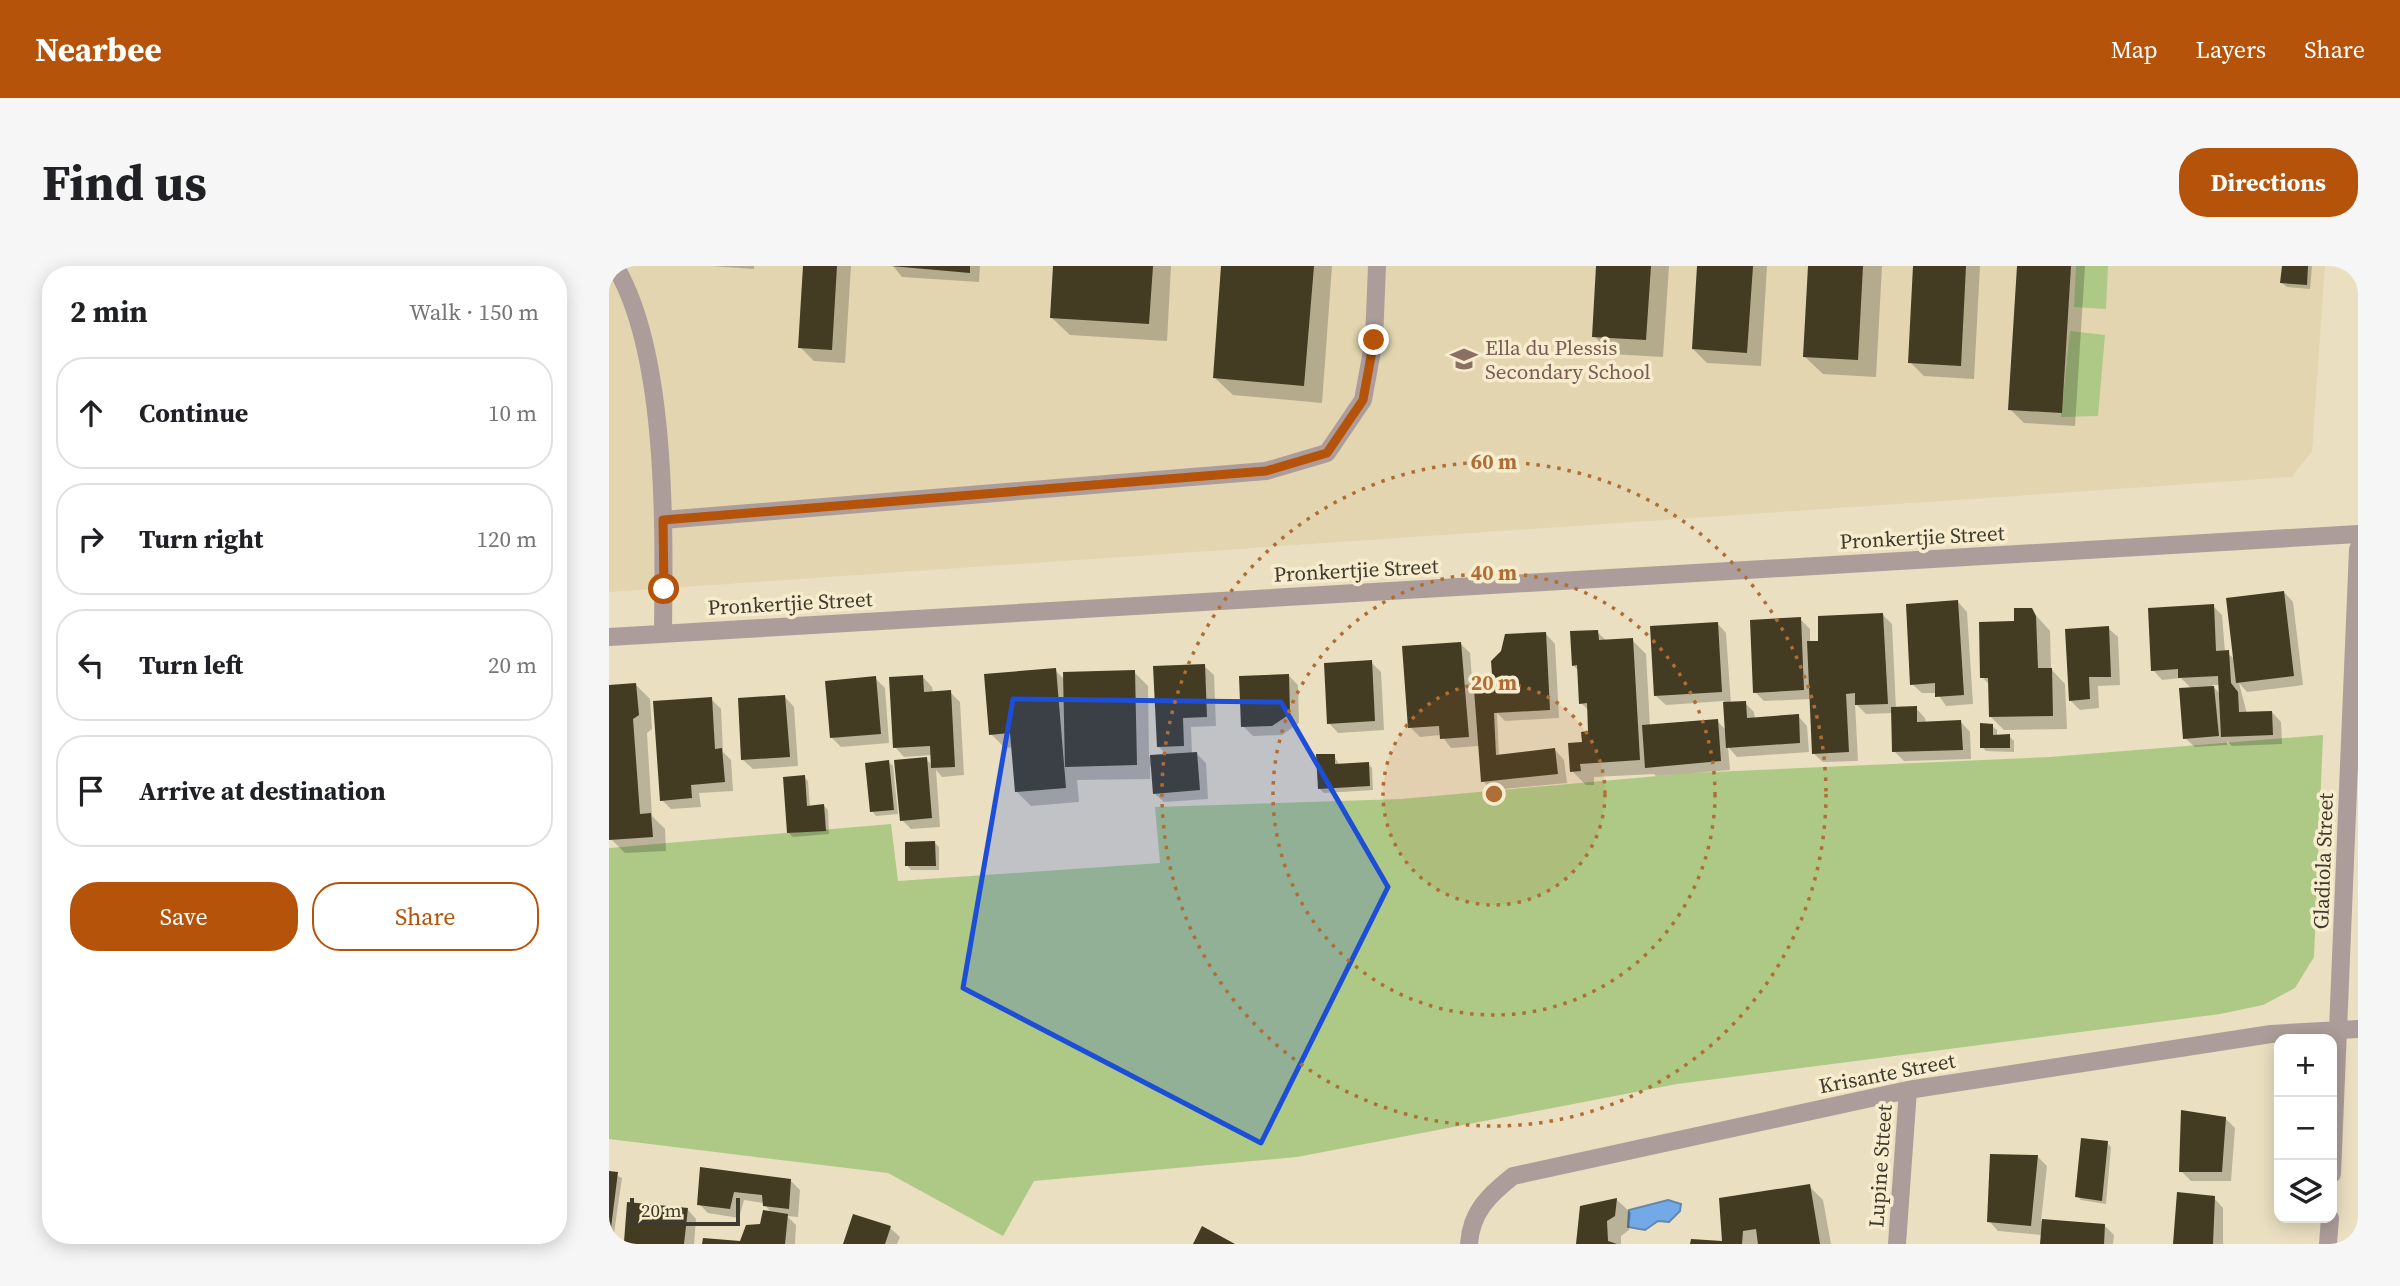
<!DOCTYPE html>
<meta charset="utf-8">
<style>
:root{--surface:#fff;--page:#f6f6f6;--text:#202124;--muted:#757577;--line:#e0e0e0;--accent:#b45309}
body{margin:0;font-family:"Source Serif 4",serif;background:var(--page);color:var(--text)}
.controls{position:absolute;right:21px;bottom:21px;display:grid;overflow:hidden;border-radius:14px;box-shadow:0 4px 18px #0003}
.controls button{width:63px;height:63px;display:grid;place-items:center;padding:0;border:0;border-bottom:2px solid var(--line);background:var(--surface);color:var(--text);font:35px sans-serif}
.scale{position:absolute;left:21px;bottom:18px;width:110px;box-sizing:border-box;padding-left:7px;border:4px solid #3e3a2e;border-top:0;font-size:19px;line-height:24px;white-space:nowrap;color:#3e3a2e;-webkit-text-stroke:5px #f7ecce;paint-order:stroke}
.stop{position:absolute;width:21px;height:21px;margin:-16px;border:5px solid #b45309;border-radius:50%;background:#fff}
.stop.end{background:#b45309;border-color:#fff;box-shadow:0 2px 7px #0008}
.list{margin:0;padding:0;list-style:none}
h2{display:flex;justify-content:space-between;align-items:center;height:91px;margin:0;padding:0 28px;font-size:30px}
h2 small{font-size:23px;font-weight:400;color:var(--muted)}
.list li{display:grid;grid-template-columns:46px 1fr auto;gap:21px;align-items:center;box-sizing:border-box;height:112px;margin:0 14px 14px;padding:0 14px;border:2px solid var(--line);border-radius:28px}
.list b{display:block;font-size:26px;white-space:nowrap}
.list em{font-size:23px;font-style:normal;color:var(--muted)}
.actions{display:flex;gap:14px;padding:21px 28px}
.actions a{flex:1;padding:16px 0;border:2px solid var(--accent);border-radius:28px;text-align:center;font-size:24px;color:var(--accent)}
.actions .main{background:var(--accent);color:#fff}
.icon{flex:none;width:38px;height:38px;fill:none;stroke:currentColor;stroke-width:2;stroke-linecap:round;stroke-linejoin:round}
.map{position:relative;flex:none;width:1749px;height:978px;overflow:hidden;border-radius:28px}
header{display:flex;align-items:center;gap:42px;box-sizing:border-box;height:98px;padding:0 35px;background:var(--accent);color:#fff}
header strong{font-size:33px}
nav{display:flex;gap:38px;margin-inline-start:auto;font-size:24px}
.intro{display:flex;align-items:center;justify-content:space-between;box-sizing:border-box;height:168px;padding:0 42px}
h1{margin:0;font-size:49px}
.button{padding:18px 32px;border-radius:28px;background:var(--accent);color:#fff;font-size:24px;font-weight:700}
main{display:flex;gap:42px;padding:0 42px}
aside{flex:1;background:var(--surface);border-radius:28px;box-shadow:0 4px 18px #0003}
.map>svg:first-child{display:block}
</style>
<header>
<strong>Nearbee</strong>
<nav><a>Map</a><a>Layers</a><a>Share</a></nav>
</header>
<div class="intro"><h1>Find us</h1><a class="button">Directions</a></div>
<main>
<aside>
<h2>2 min<small>Walk · 150 m</small></h2>
<ul class="list">
<li><svg class="icon" aria-label="ahead" viewBox="0 0 24 24"><path d="M12 20V5M6 11l6-6 6 6"/></svg><div><b>Continue</b></div><em>10 m</em></li>
<li><svg class="icon" aria-label="right" viewBox="0 0 24 24"><path d="M7 20v-9h11M14 6l5 5-5 5"/></svg><div><b>Turn right</b></div><em>120 m</em></li>
<li><svg class="icon" aria-label="left" viewBox="0 0 24 24"><path d="M17 20v-9H6M10 6l-5 5 5 5"/></svg><div><b>Turn left</b></div><em>20 m</em></li>
<li><svg class="icon" aria-label="arrive" viewBox="0 0 24 24"><path d="M6 21V4h12l-3 4 3 4H6"/></svg><div><b>Arrive at destination</b></div></li>
</ul>
<div class="actions"><a class="main">Save</a><a>Share</a></div>
</aside>
<div class="map">
<svg width="1749" height="978" viewBox="0 0 1749 978">
<rect width="100%" height="100%" fill="#eadfc1"/>
<path fill="#e2d5b0" d="M 0,0 L 1716,0 L 1703,185 L 1683,211 L 0,326 Z"/>
<path fill="#aec985" d="M 1467,0 L 1499,0 L 1497,43 L 1465,41 Z
M 1461,65 L 1496,69 L 1489,150 L 1452,151 Z
M 1714,469 L 1705,691 L 1686,722 L 1654,739 L 1611,748 L 1068,818 L 688,891 L 425,915 L 394,970 L 279,907 L 0,873 L 0,582 L 282,558 L 289,615 L 551,597 L 546,541 L 792,533 L 1082,507 L 1441,491 Z"/>
<path fill="#73a9e7" stroke="#6388b0" stroke-width="2" d="M 1059,934 L 1072,938 L 1071,945 L 1060,956 L 1049,955 L 1036,964 L 1019,961 L 1020,944 Z"/>
<path fill="#0003" fill-rule="evenodd" d="M 102,0 L 145,0 L 145,3 Z
M 195,0 L 242,0 L 236,97 L 205,95 L 191,81 Z
M 284,0 L 371,0 L 370,16 L 293,11 Z
M 446,0 L 562,0 L 558,75 L 461,69 L 443,52 Z
M 614,0 L 723,0 L 713,137 L 624,129 L 606,112 Z
M 989,0 L 1060,0 L 1054,91 L 1003,88 L 985,70 Z
M 1090,0 L 1158,0 L 1152,100 L 1098,97 L 1084,83 Z
M 1201,0 L 1273,0 L 1267,111 L 1214,108 L 1196,91 Z
M 1305,0 L 1371,0 L 1365,113 L 1315,110 L 1301,96 Z
M 1409,0 L 1476,0 L 1466,160 L 1415,157 L 1401,143 Z
M 1674,0 L 1703,0 L 1701,23 L 1678,21 L 1673,17 Z
M 1675,326 L 1684,336 L 1694,419 L 1638,426 L 1630,417 L 1638,448 L 1663,446 L 1672,456 L 1673,478 L 1623,480 L 1618,475 L 1618,479 L 1586,481 L 1576,472 L 1583,423 L 1572,412 L 1553,414 L 1544,404 L 1604,340 L 1613,349 L 1616,386 L 1626,393 ZM 1603,419 L 1611,419 L 1611,428 Z
M 1349,336 L 1358,346 L 1364,438 L 1337,440 L 1328,427 L 1313,427 L 1303,418 Z
M 1422,344 L 1441,365 L 1442,403 L 1456,418 L 1458,463 L 1395,464 L 1381,450 L 1381,419 L 1373,411 L 1407,356 Z
M 1273,348 L 1283,358 L 1287,443 L 1307,442 L 1316,452 L 1317,457 L 1352,456 L 1361,466 L 1362,493 L 1295,495 L 1285,485 L 1284,447 L 1257,448 L 1246,437 L 1249,495 L 1214,496 L 1204,487 L 1202,433 L 1155,435 L 1146,426 L 1191,353 L 1201,363 L 1201,377 L 1211,376 Z
M 1108,357 L 1117,367 L 1122,438 L 1136,437 L 1145,446 L 1146,453 L 1189,450 L 1198,460 L 1200,486 L 1128,491 L 1119,481 L 1121,504 L 1047,510 L 1045,508 L 985,511 L 985,519 L 977,519 L 963,505 L 981,467 L 980,445 L 972,437 L 970,405 L 964,399 L 988,366 L 998,375 L 1023,374 L 1037,388 L 1041,460 L 1108,455 L 1118,465 L 1115,435 L 1057,439 L 1047,430 Z
M 1499,362 L 1509,371 L 1511,419 L 1489,420 L 1490,442 L 1471,444 L 1461,434 Z
M 937,368 L 946,378 L 950,452 L 896,455 L 888,447 L 890,490 L 946,484 L 955,494 L 958,517 L 883,524 L 874,515 L 870,480 L 842,482 L 832,469 L 811,471 L 801,461 L 852,378 L 861,387 L 863,412 L 882,411 Z
M 762,396 L 772,406 L 775,464 L 729,467 L 720,457 Z
M 595,400 L 605,409 L 607,460 L 582,461 L 583,488 L 588,488 L 597,497 L 599,533 L 555,536 L 545,527 L 544,500 L 541,500 L 541,513 L 468,514 L 470,536 L 422,540 L 408,526 L 404,481 L 396,482 L 382,468 L 446,404 L 455,413 L 525,406 L 539,420 L 540,491 L 559,490 L 549,480 Z
M 679,409 L 689,419 L 690,457 L 673,469 L 644,470 L 634,460 Z
M 314,411 L 323,421 L 324,427 L 341,426 L 351,436 L 355,509 L 333,511 L 327,504 L 331,561 L 302,563 L 293,554 L 317,493 L 324,500 L 323,489 L 295,491 L 286,481 Z
M 266,412 L 276,422 L 280,477 L 232,481 L 223,472 Z
M 27,419 L 41,433 L 43,463 L 38,467 L 43,550 L 56,563 L 57,585 L 16,587 L 2,573 L 0,560 L 0,420 Z
M 176,431 L 185,441 L 189,500 L 144,503 L 134,494 Z
M 102,433 L 112,443 L 114,486 L 122,494 L 124,525 L 90,527 L 92,541 L 62,543 L 53,534 Z
M 1383,460 L 1388,464 L 1388,470 L 1400,470 L 1405,475 L 1405,486 L 1377,485 L 1373,481 Z
M 725,489 L 730,499 L 759,498 L 763,502 L 764,524 L 715,527 L 710,522 Z
M 279,496 L 284,500 L 289,548 L 267,550 L 263,545 Z
M 195,511 L 199,515 L 201,541 L 215,540 L 219,544 L 220,568 L 184,571 L 179,566 Z
M 326,577 L 330,581 L 330,604 L 302,604 L 298,599 Z
M 1616,852 L 1626,862 L 1622,915 L 1582,915 L 1572,905 Z
M 1498,877 L 1502,881 L 1497,938 L 1472,934 L 1468,930 Z
M 1429,891 L 1438,900 L 1432,955 L 1496,960 L 1505,969 L 1504,978 L 1432,978 L 1433,969 L 1389,965 L 1380,955 Z
M 92,903 L 182,915 L 191,924 L 189,951 L 178,950 L 187,959 L 186,978 L 95,978 L 132,977 L 163,948 L 155,937 L 135,934 L 130,952 L 99,947 L 90,938 Z
M 0,906 L 13,912 L 4,974 L 0,973 Z
M 1200,920 L 1214,934 L 1222,978 L 1083,978 L 1115,976 Z
M 1605,932 L 1614,942 L 1614,978 L 1566,978 Z
M 1008,934 L 1022,947 L 1020,964 L 1012,970 L 1012,978 L 1016,978 L 969,978 L 973,942 Z
M 78,943 L 87,953 L 85,978 L 6,978 L 16,978 Z
M 281,962 L 291,971 L 288,978 L 236,978 Z"/>
<path fill="#433b22" d="M 194,0 L 228,0 L 223,84 L 189,82 Z
M 282,0 L 361,0 L 361,7 Z
M 444,0 L 544,0 L 540,58 L 441,52 Z
M 612,0 L 705,0 L 695,120 L 604,112 Z
M 987,0 L 1042,0 L 1037,74 L 983,71 Z
M 1088,0 L 1144,0 L 1138,87 L 1083,83 Z
M 1199,0 L 1254,0 L 1249,94 L 1194,91 Z
M 1304,0 L 1357,0 L 1352,100 L 1299,97 Z
M 1408,0 L 1462,0 L 1453,147 L 1399,144 Z
M 1673,0 L 1699,0 L 1698,19 L 1671,17 Z
M 1675,325 L 1685,410 L 1627,417 L 1617,332 Z
M 1349,334 L 1355,429 L 1326,431 L 1326,417 L 1301,419 L 1297,338 Z
M 1605,338 L 1607,385 L 1620,384 L 1622,417 L 1629,426 L 1630,446 L 1663,445 L 1664,469 L 1612,471 L 1609,410 L 1569,412 L 1569,403 L 1542,405 L 1539,342 Z
M 1405,342 L 1423,342 L 1427,350 L 1429,402 L 1443,402 L 1444,450 L 1380,451 L 1379,412 L 1371,412 L 1370,356 L 1405,355 Z
M 1274,347 L 1279,438 L 1246,439 L 1246,427 L 1237,428 L 1240,486 L 1203,488 L 1198,375 L 1209,375 L 1209,350 Z
M 1192,351 L 1195,424 L 1144,427 L 1141,354 Z
M 1109,356 L 1113,426 L 1045,430 L 1041,360 Z
M 1500,360 L 1502,411 L 1480,411 L 1481,433 L 1460,435 L 1456,363 Z
M 989,364 L 990,374 L 1024,372 L 1031,494 L 971,498 L 972,505 L 961,506 L 959,477 L 973,476 L 972,466 L 979,465 L 978,437 L 970,438 L 968,399 L 963,400 L 961,365 Z
M 937,366 L 941,444 L 885,447 L 887,489 L 946,482 L 949,508 L 872,516 L 864,410 L 883,409 L 882,395 L 892,385 L 896,368 Z
M 852,376 L 860,471 L 831,473 L 830,460 L 799,462 L 793,380 Z
M 763,394 L 766,455 L 718,458 L 715,397 Z
M 596,398 L 598,451 L 574,452 L 575,480 L 548,481 L 544,400 Z
M 447,402 L 457,522 L 406,526 L 401,467 L 380,469 L 375,408 Z
M 526,404 L 528,499 L 456,501 L 454,406 Z
M 680,408 L 681,448 L 663,460 L 632,461 L 630,410 Z
M 314,409 L 315,426 L 342,424 L 346,501 L 322,502 L 321,480 L 284,482 L 280,411 Z
M 267,410 L 272,468 L 221,472 L 216,415 Z
M 27,417 L 30,449 L 24,453 L 31,548 L 42,547 L 44,571 L 0,574 L 0,419 Z
M 1605,420 L 1610,470 L 1574,473 L 1570,422 Z
M 176,429 L 181,491 L 132,494 L 129,432 Z
M 103,431 L 106,483 L 113,482 L 116,516 L 82,519 L 83,532 L 51,535 L 44,435 Z
M 1137,435 L 1138,452 L 1190,448 L 1191,477 L 1117,482 L 1114,436 Z
M 1308,440 L 1308,456 L 1352,454 L 1354,484 L 1283,486 L 1282,441 Z
M 1109,453 L 1112,495 L 1036,502 L 1033,459 Z
M 1371,457 L 1384,458 L 1384,469 L 1401,468 L 1401,482 L 1371,482 Z
M 588,486 L 591,524 L 544,528 L 541,489 Z
M 707,488 L 726,488 L 726,498 L 760,496 L 761,520 L 709,523 Z
M 318,491 L 323,552 L 291,555 L 285,494 Z
M 280,494 L 285,544 L 261,546 L 256,497 Z
M 196,509 L 198,540 L 215,538 L 217,565 L 178,567 L 174,511 Z
M 326,575 L 327,600 L 296,600 L 296,576 Z
M 1572,844 L 1617,851 L 1613,906 L 1570,906 Z
M 1472,872 L 1499,875 L 1493,935 L 1466,931 Z
M 1381,888 L 1429,889 L 1422,960 L 1378,956 Z
M 91,901 L 182,913 L 180,943 L 154,940 L 153,929 L 125,926 L 121,943 L 88,939 Z
M 0,905 L 9,906 L 2,962 L 0,962 Z
M 1201,918 L 1211,978 L 1149,978 L 1147,963 L 1134,965 L 1133,978 L 1081,978 L 1082,973 L 1113,975 L 1110,932 Z
M 1568,926 L 1606,930 L 1604,978 L 1564,978 Z
M 1008,932 L 1006,950 L 998,955 L 999,975 L 1008,978 L 967,978 L 971,940 Z
M 18,936 L 79,942 L 75,978 L 5,978 L 5,975 L 15,976 Z
M 154,944 L 179,948 L 176,978 L 93,978 L 94,972 L 131,975 L 137,959 L 151,958 Z
M 244,948 L 282,960 L 276,978 L 234,978 Z
M 1433,953 L 1496,958 L 1495,978 L 1431,978 Z
M 593,960 L 626,978 L 584,978 Z"/>
<g fill="none" stroke-linecap="round" stroke-linejoin="round">
<path stroke="#ac9d9a" stroke-width="18" d="M 6,0 C 59,88 55,265 54,367
M 54,254 L 657,205 L 718,187 L 754,134 L 765,74 L 768,0
M 0,371 L 1749,268
M 1723,908 L 1749,283
M 860,978 C 862,946 880,929 904,910 L 1299,824 L 1662,768 L 1749,763
M 1288,978 L 1299,824
M 1719,978 L 1721,952"/>
</g>
<g fill="none" stroke-linecap="round" stroke-linejoin="round">
<path stroke="#b45309" stroke-width="9" d="M 55,323 L 54,254 L 657,205 L 718,187 L 754,134 L 765,74"/>
</g>
<path fill="#1d4ed8" fill-opacity="0.2" stroke="#1d4ed8" stroke-width="5" stroke-linejoin="round" d="M 404,433 L 672,436 L 779,621 L 652,877 L 354,722 Z"/>
<circle cx="885" cy="528" r="111" fill="#ae6e36" fill-opacity=".12"/>
<g fill="none" stroke="#ae6e36" stroke-width="3.5" stroke-dasharray="3.5 7">
<circle cx="885" cy="528" r="111"/>
<circle cx="885" cy="528" r="221"/>
<circle cx="885" cy="528" r="332"/>
</g>
<defs>
<symbol id="school-bare" viewBox="-9 -9 18 18"><path d="M0-5L7-2L0 1L-7-2ZM-4 1L0 2.5L4 1V4Q0 6-4 4Z" fill="#8d6e63" stroke="#f7ecce" stroke-width="2.5" paint-order="stroke"/></symbol>
</defs>
<g fill-rule="evenodd">
<use href="#school-bare" x="836" y="74" width="38" height="38"/>
</g>
<g text-anchor="middle" dominant-baseline="central" stroke-width="7" stroke-linejoin="round" paint-order="stroke">
<g font-size="21" fill="#785e54" stroke="#f7ecce" text-anchor="start">
<text x="876" y="81">Ella du Plessis<tspan x="876" dy="24">Secondary School</tspan></text>
</g>
<g font-size="21" fill="#3e3a2e" stroke="#f7ecce">
<text transform="translate(1313 271) rotate(-3)">Pronkertjie Street</text>
<text transform="translate(747 304) rotate(-3)">Pronkertjie Street</text>
<text transform="translate(181 337) rotate(-3)">Pronkertjie Street</text>
<text transform="translate(1714 595) rotate(-88)">Gladiola Street</text>
<text transform="translate(1278 807) rotate(-11)">Krisante Street</text>
<text transform="translate(1271 900) rotate(-86)">Lupine Stteet</text>
</g>
</g>
<circle cx="885" cy="528" r="10" fill="#ae6e36" stroke="#f7ecce" stroke-width="3.5"/>
<g font-size="21" text-anchor="middle" font-weight="bold" fill="#ae6e36" stroke="#f7ecce" stroke-width="7" stroke-linejoin="round" paint-order="stroke">
<text x="885" y="203">60 m</text>
<text x="885" y="314">40 m</text>
<text x="885" y="424">20 m</text>
</g>
</svg>
<div class="controls">
<button>+</button>
<button>−</button>
<button><svg class="icon" aria-label="layers" viewBox="0 0 24 24"><path d="M12 4l9 5-9 5-9-5zM3 14l9 5 9-5"/></svg></button>
</div>
<div class="scale">20 m</div>
<div class="stop" style="left:55px;top:323px"></div>
<div class="stop end" style="left:765px;top:74px"></div>
</div>
</main>
